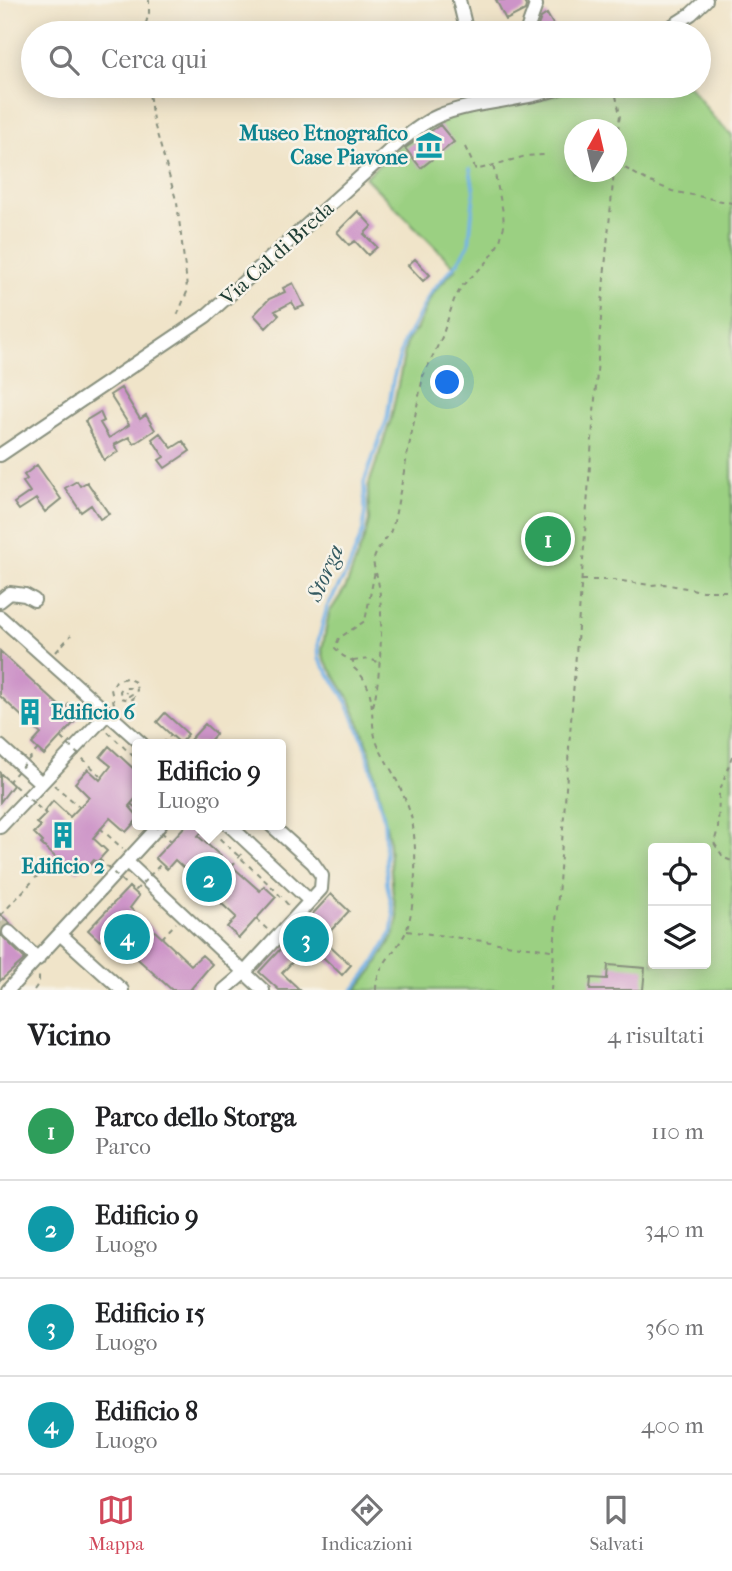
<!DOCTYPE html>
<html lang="it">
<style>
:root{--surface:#fff;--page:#f2f2f2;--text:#202124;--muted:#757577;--line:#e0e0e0;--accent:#d1495b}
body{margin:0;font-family:"IM FELL French Canon",serif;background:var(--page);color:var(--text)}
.controls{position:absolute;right:21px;bottom:21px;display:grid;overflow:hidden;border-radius:7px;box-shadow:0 4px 18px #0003}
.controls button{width:63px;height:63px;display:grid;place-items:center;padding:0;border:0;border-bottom:2px solid var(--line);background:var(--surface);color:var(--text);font:35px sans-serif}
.compass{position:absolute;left:564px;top:119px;width:63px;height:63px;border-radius:50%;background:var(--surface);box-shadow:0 4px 18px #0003;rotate:8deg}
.you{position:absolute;left:448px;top:383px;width:24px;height:24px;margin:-18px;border:5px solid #fff;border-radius:50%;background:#1a73e8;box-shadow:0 0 0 10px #1a73e833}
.badge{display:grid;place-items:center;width:46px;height:46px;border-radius:50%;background:var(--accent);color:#fff;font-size:23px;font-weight:700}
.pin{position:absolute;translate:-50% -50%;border:4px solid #fff;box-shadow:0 2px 7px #0006}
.popup{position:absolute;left:132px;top:739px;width:154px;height:91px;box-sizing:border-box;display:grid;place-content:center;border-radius:7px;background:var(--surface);filter:drop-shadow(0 2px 5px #0005);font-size:23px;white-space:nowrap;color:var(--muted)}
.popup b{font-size:26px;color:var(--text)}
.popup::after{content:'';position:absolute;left:50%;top:100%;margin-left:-14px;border:14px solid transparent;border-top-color:var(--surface)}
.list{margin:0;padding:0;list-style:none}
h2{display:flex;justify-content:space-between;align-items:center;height:91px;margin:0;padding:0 28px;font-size:30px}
h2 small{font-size:23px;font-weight:400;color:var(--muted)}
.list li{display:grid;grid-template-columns:46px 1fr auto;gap:21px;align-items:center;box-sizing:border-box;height:98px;padding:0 28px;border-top:2px solid var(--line)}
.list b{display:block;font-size:26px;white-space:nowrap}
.list p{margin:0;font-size:23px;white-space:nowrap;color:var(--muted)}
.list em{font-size:23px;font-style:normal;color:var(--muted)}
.icon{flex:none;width:38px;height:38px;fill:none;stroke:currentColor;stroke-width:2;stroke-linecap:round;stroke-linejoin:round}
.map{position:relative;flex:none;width:732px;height:990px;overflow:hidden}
.search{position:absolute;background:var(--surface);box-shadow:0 4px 18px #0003;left:21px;right:21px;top:21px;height:77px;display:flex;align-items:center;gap:18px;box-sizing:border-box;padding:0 24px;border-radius:38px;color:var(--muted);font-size:26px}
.sheet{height:483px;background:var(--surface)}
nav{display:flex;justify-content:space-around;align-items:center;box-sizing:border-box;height:98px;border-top:2px solid var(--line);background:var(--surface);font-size:19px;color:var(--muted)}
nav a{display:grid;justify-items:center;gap:4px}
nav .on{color:var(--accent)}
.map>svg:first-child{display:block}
</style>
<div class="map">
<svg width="732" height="990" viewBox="0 0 732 990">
<rect width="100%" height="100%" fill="#f7f3e8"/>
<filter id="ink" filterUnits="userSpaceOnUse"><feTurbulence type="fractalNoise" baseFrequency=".0143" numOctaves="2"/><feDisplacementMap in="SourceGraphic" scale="14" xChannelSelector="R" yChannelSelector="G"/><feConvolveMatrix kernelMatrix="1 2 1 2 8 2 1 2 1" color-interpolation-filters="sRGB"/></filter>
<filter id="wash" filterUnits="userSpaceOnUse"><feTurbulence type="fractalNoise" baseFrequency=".00686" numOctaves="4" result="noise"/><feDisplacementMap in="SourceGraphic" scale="28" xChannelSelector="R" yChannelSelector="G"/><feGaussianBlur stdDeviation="1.57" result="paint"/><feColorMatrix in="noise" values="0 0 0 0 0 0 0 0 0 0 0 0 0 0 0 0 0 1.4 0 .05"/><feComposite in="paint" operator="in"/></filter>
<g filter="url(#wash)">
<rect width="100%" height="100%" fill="#f0e4c9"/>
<path fill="#9bd082" stroke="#5d865b" stroke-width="2" fill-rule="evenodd" d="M 576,86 L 690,86 L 713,117 L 732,135 L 732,990 L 356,990 L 373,970 L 394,935 L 398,918 L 393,894 L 388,834 L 369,747 L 349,698 L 324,659 L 322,650 L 329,613 L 346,587 L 366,533 L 369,521 L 368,487 L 391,419 L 407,341 L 416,330 L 432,294 L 456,268 L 365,177 C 380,164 417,128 433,122 C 479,104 532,110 576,86 ZM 574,130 L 616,130 L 616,172 L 574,172 ZM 653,848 L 706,848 L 706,964 L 653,964 Z"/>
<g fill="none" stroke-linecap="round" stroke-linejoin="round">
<path stroke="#74b3e7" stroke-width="3.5" d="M 353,990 L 372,966 L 391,934 L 394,916 L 387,884 L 384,819 L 365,745 L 344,696 L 319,659 L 318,642 L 327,607 L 348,570 L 363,531 L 365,510 L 364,482 L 387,419 L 393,380 L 404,341 L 413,327 L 430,293 L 458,262 L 469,244 L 474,192 L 470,169"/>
</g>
<g id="blocks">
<path fill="#cd94c8" d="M 496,0 L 523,0 L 526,6 L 525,10 L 506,20 Z
M 547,14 L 558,33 L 542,33 L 538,26 L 541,18 Z
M 440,125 L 454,142 L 421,168 L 405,148 Z
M 358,211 L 372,226 L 364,234 L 377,247 L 368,255 L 355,241 L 349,245 L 337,232 Z
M 415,259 L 430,275 L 423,281 L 408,265 Z
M 293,283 L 304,306 L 296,309 L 292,302 L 275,311 L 279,315 L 266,328 L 254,315 L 269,299 L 285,292 L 283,288 Z
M 121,388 L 140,419 L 146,415 L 155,430 L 134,444 L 129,437 L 114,445 L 118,452 L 104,460 L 85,421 L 100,412 L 104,421 L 100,423 L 109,438 L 129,425 L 110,395 Z
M 160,433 L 172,448 L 183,441 L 190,451 L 165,468 L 159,460 L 164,457 L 152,439 Z
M 37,465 L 61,499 L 45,512 L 36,499 L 19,510 L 14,503 L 30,492 L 23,482 L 27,479 L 24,475 Z
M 77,481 L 80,486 L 87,482 L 109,514 L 100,519 L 91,505 L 81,512 L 65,488 Z
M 0,651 L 64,710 L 69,704 L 81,715 L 44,755 L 32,744 L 41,734 L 0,696 Z
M 165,713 L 188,734 L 180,743 L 157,722 Z
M 205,724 L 216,734 L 207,744 L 194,744 L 190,740 Z
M 109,746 L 137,772 L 137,797 L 129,806 L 137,815 L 137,820 L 126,832 L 110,818 L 93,838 L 107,851 L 97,862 L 94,860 L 86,869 L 83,866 L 77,872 L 67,864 L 65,866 L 41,844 L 43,842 L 34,833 L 41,826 L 37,823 L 46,814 L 44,812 L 53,801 L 70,817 L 89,797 L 75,783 L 88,769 L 100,780 L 111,766 L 100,757 Z
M 0,773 L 13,785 L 0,802 Z
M 186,825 L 198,825 L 204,830 L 198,836 L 260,891 L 264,886 L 276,897 L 239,938 L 227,927 L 236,917 L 175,860 L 167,869 L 155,858 Z
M 129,887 L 139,896 L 130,908 L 191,965 L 202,955 L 212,964 L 190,990 L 172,990 L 108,932 L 100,941 L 88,930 Z
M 331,894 L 349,911 L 323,939 L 351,965 L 342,975 L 309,944 L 282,973 L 300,990 L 279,990 L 259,972 Z
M 0,914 L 10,923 L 2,927 L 1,935 L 25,959 L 0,981 Z
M 608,965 L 645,968 L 643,990 L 590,990 L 591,978 L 607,979 Z"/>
</g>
</g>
<g filter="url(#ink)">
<use href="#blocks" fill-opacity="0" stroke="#88907e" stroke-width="2"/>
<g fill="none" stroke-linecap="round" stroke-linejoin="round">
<path stroke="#c6c3ab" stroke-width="12" stroke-dasharray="12 6" stroke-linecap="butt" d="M 0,924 L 9,932"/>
<defs>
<path id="minor" d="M 459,0 L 467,33
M 529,33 L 527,30 L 536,5 L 533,0
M 661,33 L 691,14 L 706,0
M 0,455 L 206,316 L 398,143 C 410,134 423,122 438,116 C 476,100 523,102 565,86
M 0,601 L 10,593 L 25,595 L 34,600
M 0,617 L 142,744
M 0,746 L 41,783
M 271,825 L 313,863 L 322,876 L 321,889 L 310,901
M 0,827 L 108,713
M 127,862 L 263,990
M 9,932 L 38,959
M 60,934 L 122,990
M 8,990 L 160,825
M 224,990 L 244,973 L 310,901 L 229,825"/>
</defs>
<use href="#minor" stroke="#88907e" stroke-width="16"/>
<path stroke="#88907e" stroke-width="2" stroke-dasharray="5 5" stroke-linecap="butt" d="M 143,33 L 149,13 L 149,0
M 148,86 L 153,120 L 177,203 L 186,276 L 187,292 L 177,316 L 179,319
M 614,86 L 620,115 L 616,144
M 465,147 L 476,170 L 526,156 L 545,155
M 616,163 L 648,181 L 672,191 L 732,203
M 582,580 L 614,580 L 650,585 L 664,584 L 702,591 L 732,591
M 56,652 L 71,635
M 353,661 L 369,659 L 378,662
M 114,704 L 111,689 L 116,681 L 126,678 L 135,682 L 137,690 L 133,699 L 129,700 L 121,698 L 120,691 L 122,688 L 130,688 L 132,694 L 129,696 L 125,695 L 126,692
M 373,706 C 381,680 385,599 376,573
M 108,732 L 137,760
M 162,744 L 171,735
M 732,756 L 719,793 L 718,829 L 714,843 L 724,858 L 732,861
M 54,785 L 80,807
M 131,804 L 137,809
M 205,825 L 273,888 L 290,907
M 100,828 L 123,849
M 232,866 L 243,852
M 1,915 L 55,857
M 256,919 L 268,930
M 407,931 L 551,950
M 162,938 L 176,923
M 191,988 L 193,990
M 34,990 L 39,983 L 39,976
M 376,990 C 376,963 399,951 407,929 C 416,901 418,845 411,816 C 408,805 402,792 397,781 C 391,768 382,756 377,743 C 367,715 380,691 354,668 L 353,661 L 343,656 L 335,648 L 339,638 L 365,621 L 375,571 L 373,561 L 377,551 L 390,533 L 394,522 L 423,376 L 442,337 L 454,300 L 462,286 L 489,260 L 500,241 L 504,226 L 503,212 L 493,165
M 551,990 L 604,278 L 614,172"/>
<use href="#minor" stroke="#fff" stroke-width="12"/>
<path stroke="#88907e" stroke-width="2" stroke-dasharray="5 5" stroke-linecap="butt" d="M 61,738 L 102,777
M 38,749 L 9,781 L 46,814
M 154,825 L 171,841
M 99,859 L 134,892 L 161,864"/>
</g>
</g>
<defs>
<symbol id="museum-bare" viewBox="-9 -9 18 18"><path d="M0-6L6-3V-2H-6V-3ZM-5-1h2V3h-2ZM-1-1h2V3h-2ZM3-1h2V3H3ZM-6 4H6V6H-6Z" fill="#0f9aa8" stroke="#f7f3e8" stroke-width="2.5" paint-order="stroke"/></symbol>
<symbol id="building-bare" viewBox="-9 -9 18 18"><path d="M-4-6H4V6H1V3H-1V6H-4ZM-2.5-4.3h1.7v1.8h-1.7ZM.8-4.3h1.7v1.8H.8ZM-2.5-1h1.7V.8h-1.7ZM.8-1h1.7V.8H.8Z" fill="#0f9aa8" stroke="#f7f3e8" stroke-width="2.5" paint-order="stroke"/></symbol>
</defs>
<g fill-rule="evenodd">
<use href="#museum-bare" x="410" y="126" width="38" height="38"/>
<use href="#building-bare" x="11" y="693" width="38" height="38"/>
<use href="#building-bare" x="44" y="816" width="38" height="38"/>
</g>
<g text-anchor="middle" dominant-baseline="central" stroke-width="5" stroke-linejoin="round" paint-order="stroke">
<g font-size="21" font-weight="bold" fill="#0d838f" stroke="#f7f3e8" text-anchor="end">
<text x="408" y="133">Museo Etnografico<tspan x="408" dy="24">Case Piavone</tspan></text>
<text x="51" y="712" text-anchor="start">Edificio 6</text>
<text x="63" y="866" text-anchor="middle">Edificio 2</text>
</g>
<g font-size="21" fill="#1f3d34" stroke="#f7f3e8">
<text transform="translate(277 253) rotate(-42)">Via Cal di Breda</text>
</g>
<g font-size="23" font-style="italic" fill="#345a61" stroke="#f7f3e8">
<text transform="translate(325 573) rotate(-66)">Storga</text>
</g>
</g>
</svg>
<div class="controls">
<button><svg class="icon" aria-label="locate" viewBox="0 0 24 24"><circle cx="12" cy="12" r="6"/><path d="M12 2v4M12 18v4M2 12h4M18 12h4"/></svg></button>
<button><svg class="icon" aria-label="layers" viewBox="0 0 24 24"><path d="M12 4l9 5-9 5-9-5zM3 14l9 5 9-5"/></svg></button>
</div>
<svg class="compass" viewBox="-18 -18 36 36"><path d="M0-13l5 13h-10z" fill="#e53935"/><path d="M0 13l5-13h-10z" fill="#757577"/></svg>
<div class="you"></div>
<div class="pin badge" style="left:548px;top:539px;background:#2e9e5b">1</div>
<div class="pin badge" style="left:209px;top:879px;background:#0f9aa8">2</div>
<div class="popup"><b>Edificio 9</b>Luogo</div>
<div class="pin badge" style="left:306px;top:939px;background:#0f9aa8">3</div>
<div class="pin badge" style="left:127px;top:937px;background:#0f9aa8">4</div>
<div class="search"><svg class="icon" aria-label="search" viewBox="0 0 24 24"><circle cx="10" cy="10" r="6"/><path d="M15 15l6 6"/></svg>Cerca qui</div>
</div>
<section class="sheet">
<h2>Vicino<small>4 risultati</small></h2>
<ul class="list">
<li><span class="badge" style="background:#2e9e5b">1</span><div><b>Parco dello Storga</b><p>Parco</p></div><em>110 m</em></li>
<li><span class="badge" style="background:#0f9aa8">2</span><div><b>Edificio 9</b><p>Luogo</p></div><em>340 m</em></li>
<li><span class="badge" style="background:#0f9aa8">3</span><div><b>Edificio 15</b><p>Luogo</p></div><em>360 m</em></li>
<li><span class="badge" style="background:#0f9aa8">4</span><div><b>Edificio 8</b><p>Luogo</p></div><em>400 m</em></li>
</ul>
</section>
<nav>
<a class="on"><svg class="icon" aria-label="map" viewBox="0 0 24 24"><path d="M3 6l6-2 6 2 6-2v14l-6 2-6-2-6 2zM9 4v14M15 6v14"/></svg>Mappa</a>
<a><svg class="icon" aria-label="directions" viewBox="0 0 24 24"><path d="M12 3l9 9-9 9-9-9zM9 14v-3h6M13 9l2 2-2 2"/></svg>Indicazioni</a>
<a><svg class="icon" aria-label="saved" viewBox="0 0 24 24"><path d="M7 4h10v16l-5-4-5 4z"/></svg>Salvati</a>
</nav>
